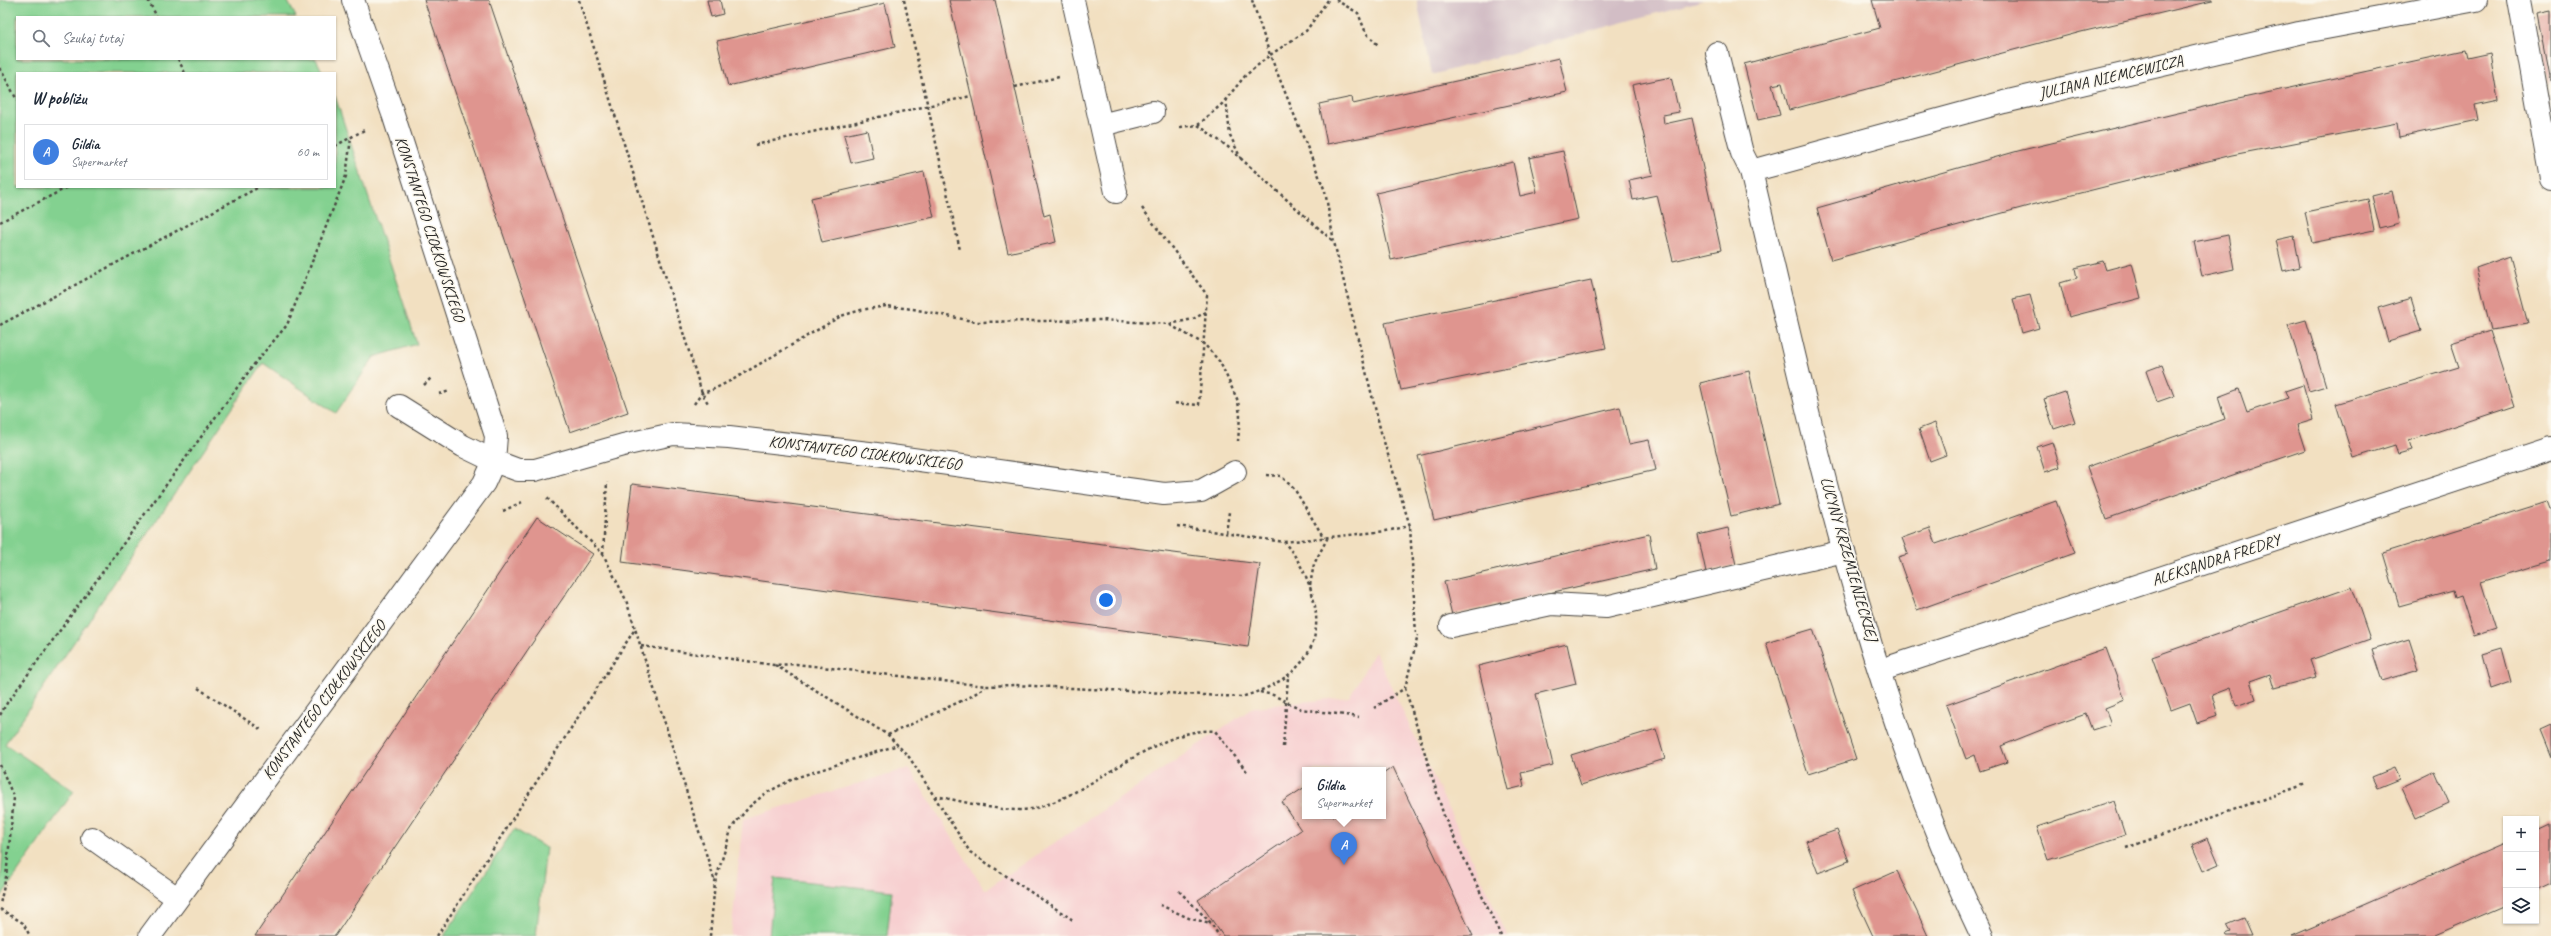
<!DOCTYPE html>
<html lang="pl">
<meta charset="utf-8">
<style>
:root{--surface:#fff;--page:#f2f2f3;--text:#1f2937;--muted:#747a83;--line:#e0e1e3;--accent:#b5179e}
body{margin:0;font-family:Caveat,sans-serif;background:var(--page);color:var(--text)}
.controls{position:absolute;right:12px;bottom:12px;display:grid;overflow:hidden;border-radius:0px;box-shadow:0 1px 3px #0004}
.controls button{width:36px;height:36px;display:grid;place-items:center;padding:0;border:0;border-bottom:1px solid var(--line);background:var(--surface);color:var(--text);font:20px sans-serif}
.you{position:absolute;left:1106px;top:600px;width:14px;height:14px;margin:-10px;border:3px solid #fff;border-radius:50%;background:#1a73e8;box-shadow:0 0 0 6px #1a73e833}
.badge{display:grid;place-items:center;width:26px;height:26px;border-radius:50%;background:var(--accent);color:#fff;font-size:13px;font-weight:700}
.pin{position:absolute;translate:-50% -33px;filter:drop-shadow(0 1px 2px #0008)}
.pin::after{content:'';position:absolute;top:21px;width:14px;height:12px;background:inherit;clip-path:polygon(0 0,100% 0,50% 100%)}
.popup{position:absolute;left:1302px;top:767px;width:84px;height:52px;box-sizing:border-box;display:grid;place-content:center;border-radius:0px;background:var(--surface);filter:drop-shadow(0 1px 3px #0005);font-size:13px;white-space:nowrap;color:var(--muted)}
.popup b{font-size:15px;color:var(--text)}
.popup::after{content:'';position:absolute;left:50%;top:100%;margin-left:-8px;border:8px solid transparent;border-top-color:var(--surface)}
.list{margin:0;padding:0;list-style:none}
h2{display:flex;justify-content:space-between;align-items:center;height:52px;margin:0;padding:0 16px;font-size:17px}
h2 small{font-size:13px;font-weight:400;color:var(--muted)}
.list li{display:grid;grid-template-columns:26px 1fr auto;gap:12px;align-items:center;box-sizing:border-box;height:56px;margin:0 8px 8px;padding:0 8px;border:1px solid var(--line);border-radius:0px}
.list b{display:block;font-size:15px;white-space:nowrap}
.list p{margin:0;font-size:13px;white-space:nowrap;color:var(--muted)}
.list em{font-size:13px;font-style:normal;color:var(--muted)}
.icon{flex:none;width:22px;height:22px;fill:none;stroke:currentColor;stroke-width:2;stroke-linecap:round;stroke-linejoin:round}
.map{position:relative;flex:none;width:2551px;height:936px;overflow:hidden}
.search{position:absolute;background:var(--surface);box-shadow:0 1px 3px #0004;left:16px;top:16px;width:320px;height:44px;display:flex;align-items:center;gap:10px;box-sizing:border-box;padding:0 14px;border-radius:0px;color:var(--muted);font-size:15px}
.panel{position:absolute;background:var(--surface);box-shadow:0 1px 3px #0004;left:16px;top:72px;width:320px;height:116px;border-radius:0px}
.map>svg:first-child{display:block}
</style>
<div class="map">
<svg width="2551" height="936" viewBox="0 0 2551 936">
<rect width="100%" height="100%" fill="#fbf7ec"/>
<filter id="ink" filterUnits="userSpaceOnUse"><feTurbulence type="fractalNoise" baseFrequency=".025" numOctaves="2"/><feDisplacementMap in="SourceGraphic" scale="8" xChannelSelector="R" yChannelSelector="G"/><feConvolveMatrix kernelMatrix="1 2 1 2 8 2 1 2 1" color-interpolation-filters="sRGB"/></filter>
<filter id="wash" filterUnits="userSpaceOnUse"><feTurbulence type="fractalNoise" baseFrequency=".012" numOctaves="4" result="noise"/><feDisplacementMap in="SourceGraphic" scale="16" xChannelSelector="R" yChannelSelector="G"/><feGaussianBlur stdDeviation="0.9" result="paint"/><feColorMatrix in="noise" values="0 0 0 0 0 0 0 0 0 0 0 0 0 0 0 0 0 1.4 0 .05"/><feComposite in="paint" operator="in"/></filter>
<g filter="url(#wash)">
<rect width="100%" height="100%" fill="#f2e0c1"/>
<path fill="#f7cfd0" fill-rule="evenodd" d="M 1375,652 L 1508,936 L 731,936 L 743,819 L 909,768 L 985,890 L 1254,707 L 1349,697 ZM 1305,770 L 1383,770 L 1383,816 L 1305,816 Z"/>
<path fill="#d2bdc5" d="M 1417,0 L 1704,0 L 1432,75 Z"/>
<path fill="#83d190" stroke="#577e5e" d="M 0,0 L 287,0 L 296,17 L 17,17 L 17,59 L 316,59 L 323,73 L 17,73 L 17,187 L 335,187 L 335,96 L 417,344 L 374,357 L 336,413 L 263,363 L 5,744 L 74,791 L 0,898 L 4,831 L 0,800 Z
M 514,829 L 546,848 L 536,936 L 444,936 Z
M 775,878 L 892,891 L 887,936 L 769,936 Z"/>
<g id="blocks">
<path fill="#df958f" d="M 424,0 L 489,0 L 628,412 L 570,432 Z
M 707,0 L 720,0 L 723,14 L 711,17 Z
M 949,0 L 995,0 L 1044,216 L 1050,214 L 1056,242 L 1008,253 Z
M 1872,0 L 2212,0 L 2212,1 L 2081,32 L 1789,110 L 1782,83 L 1772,85 L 1780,115 L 1758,120 L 1744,64 L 1880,28 Z
M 885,3 L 895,47 L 728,86 L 717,41 Z
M 2551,10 L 2551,82 L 2550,82 L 2537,13 Z
M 2465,50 L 2467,58 L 2490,53 L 2498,100 L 2475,105 L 2478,120 L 2399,137 L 2397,123 L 2232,155 L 2032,205 L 1831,260 L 1817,208 L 2018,151 L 2220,103 Z
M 1559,58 L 1567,92 L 1385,133 L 1327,144 L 1319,104 L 1352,97 L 1353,104 Z
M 1671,77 L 1679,112 L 1663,115 L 1664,124 L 1692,118 L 1721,250 L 1673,261 L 1657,195 L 1633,200 L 1629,180 L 1653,175 L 1632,85 Z
M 867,130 L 873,158 L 851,163 L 844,135 Z
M 1563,151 L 1578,219 L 1391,260 L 1376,193 L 1513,162 L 1520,196 L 1537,192 L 1529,158 Z
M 924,172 L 934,217 L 822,242 L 811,198 Z
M 2392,191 L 2399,224 L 2380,229 L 2372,196 Z
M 2368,199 L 2374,230 L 2312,243 L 2305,212 Z
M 2228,235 L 2234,269 L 2202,276 L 2194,242 Z
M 2294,236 L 2300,267 L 2283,271 L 2276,240 Z
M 2510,256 L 2528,324 L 2491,330 L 2476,268 Z
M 2103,261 L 2106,270 L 2132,263 L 2141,298 L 2069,317 L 2060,283 L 2077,278 L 2075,268 Z
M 1591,280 L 1606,348 L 1401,390 L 1385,323 Z
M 2030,295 L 2039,328 L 2022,333 L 2013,299 Z
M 2411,298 L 2421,331 L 2388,341 L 2378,308 Z
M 2306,320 L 2326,386 L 2309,391 L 2288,325 Z
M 2490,331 L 2514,406 L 2409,441 L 2412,450 L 2398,454 L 2395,445 L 2353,458 L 2336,404 L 2459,367 L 2451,343 Z
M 2162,365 L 2174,396 L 2157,402 L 2146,371 Z
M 1749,371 L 1779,504 L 1731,516 L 1700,383 Z
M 2303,385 L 2313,420 L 2297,425 L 2305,450 L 2106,519 L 2087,467 L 2225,419 L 2218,397 L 2239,389 L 2247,412 L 2288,398 L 2285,391 Z
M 2065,392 L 2075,422 L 2054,429 L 2044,399 Z
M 1620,407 L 1629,444 L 1649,440 L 1656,470 L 1434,520 L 1418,456 Z
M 1935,423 L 1946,455 L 1930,461 L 1919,429 Z
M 2052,442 L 2060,467 L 2045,472 L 2037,447 Z
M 632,484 L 1260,564 L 1248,647 L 622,562 Z
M 2056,501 L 2075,553 L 1917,610 L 1898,557 L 1908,554 L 1902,538 L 1930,528 L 1936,544 Z
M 2546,502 L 2549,510 L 2551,510 L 2551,561 L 2481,582 L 2496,629 L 2474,636 L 2461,596 L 2455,598 L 2453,591 L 2399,606 L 2383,553 Z
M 537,517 L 593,554 L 535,639 L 335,936 L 255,936 Z
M 1728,528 L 1736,565 L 1706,572 L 1698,535 Z
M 1649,534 L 1655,569 L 1452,615 L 1444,582 Z
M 2352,587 L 2370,639 L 2310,660 L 2316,677 L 2274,688 L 2270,674 L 2250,681 L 2256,699 L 2236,706 L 2230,688 L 2212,695 L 2218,716 L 2197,723 L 2190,703 L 2171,710 L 2152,657 Z
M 1813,629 L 1856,759 L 1808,774 L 1766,643 Z
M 2409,639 L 2419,670 L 2382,681 L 2372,650 Z
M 1567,644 L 1576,684 L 1536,694 L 1553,765 L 1521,773 L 1524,786 L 1508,790 L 1478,666 Z
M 2106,648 L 2125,700 L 2105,708 L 2111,724 L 2092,730 L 2086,714 L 2046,728 L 2001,746 L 2007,762 L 1980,771 L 1975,755 L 1966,759 L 1946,705 Z
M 2502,648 L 2511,682 L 2491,689 L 2482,654 Z
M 2551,725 L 2551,757 L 2540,730 Z
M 1656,729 L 1665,759 L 1581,785 L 1571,755 Z
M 1393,767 L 1473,936 L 1223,936 L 1198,900 L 1301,830 L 1282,802 L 1305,787 L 1305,816 L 1383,816 L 1383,774 Z
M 2394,768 L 2399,779 L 2377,788 L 2372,777 Z
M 2435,771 L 2449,803 L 2416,818 L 2402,787 Z
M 2114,801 L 2125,835 L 2048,860 L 2037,827 Z
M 2551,823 L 2551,885 L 2536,892 L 2536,830 Z
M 1837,830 L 1849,861 L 1818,873 L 1806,841 Z
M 2208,838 L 2219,864 L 2203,871 L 2192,845 Z
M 2506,843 L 2506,905 L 2434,936 L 2292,936 Z
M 1897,871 L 1918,914 L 1928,936 L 1873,936 L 1852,891 Z
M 2244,918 L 2252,936 L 2227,936 L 2226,934 L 2231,932 L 2227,925 Z"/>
</g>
</g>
<g filter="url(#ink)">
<use href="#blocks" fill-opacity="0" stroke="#494642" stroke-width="1"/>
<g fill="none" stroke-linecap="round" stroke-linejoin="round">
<defs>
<path id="service" d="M 1073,0 L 1116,192
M 2519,0 L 2551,179
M 1717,53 L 1742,153 L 1751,171
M 1101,125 L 1153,112
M 399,406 L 463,446 L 494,461
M 1451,626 L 1551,604 L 1606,607 L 1844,551
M 92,838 L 177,898"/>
<path id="minor" d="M 494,461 L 518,470 L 535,470 L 623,445 L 673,434 L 729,437 L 869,453 L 1164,494 L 1201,491 L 1235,472
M 1881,670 L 2551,449
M 150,936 L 484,483 L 494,461 L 496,436 L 393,114 L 353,0
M 1982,936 C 1867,696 1812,429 1751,171 L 2004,102 L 2299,33 L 2476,0"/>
</defs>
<use href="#service" stroke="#494642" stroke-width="24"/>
<use href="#minor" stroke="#494642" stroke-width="24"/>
<path stroke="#494642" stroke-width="2.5" stroke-dasharray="3 3" stroke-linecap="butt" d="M 148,0 L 157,17
M 579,0 L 702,393 L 709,405
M 904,0 L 960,250
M 1328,0 L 1306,31 L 1270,55 L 1325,191 L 1334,242 L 1381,432 L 1410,526 L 1416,635
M 1336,0 L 1358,13 L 1366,33 L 1378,45
M 178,59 L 185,73
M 0,68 L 17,100
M 1015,87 L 1059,77
M 1226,99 L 1230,135 L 1241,159
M 1198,125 L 1228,147 L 1334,242
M 1180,127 L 1198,125 L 1222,104 L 1245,76 L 1270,55 L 1252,0
M 755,145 L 971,96
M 335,146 L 366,129
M 1142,208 L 1207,295 L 1199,405 L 1172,403
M 0,222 L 68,187
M 0,325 L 259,187
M 1170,325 L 1204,344 L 1220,362 L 1238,401 L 1240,416 L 1238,441
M 424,385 L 431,378
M 439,394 L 450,391
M 694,404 L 702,393 L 712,390 L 734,379 L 841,316 L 861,310 L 886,306 L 913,309 L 977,322 L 1101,320 L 1170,324 L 1193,319 L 1206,312
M 1266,475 L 1281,476 L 1295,490 L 1324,538
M 547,498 L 603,554 L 626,600 L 715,882
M 503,511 L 522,502
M 1177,526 L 1284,542 L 1386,531 L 1410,526
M 1226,533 L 1229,512
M 603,554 L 607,482
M 1310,585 L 1314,564 L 1328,537
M 641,646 L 774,665 L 796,664 L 986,686 L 1015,685 L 1241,697 C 1295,682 1330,649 1311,590 C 1305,572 1297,557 1284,542
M 775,665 L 888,735 L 909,757 L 970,852 L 1073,920
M 198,688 L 263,731
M 1405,688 L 1444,816 L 1501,936
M 1260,692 L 1273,695 L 1301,709 L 1359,717
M 1374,708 L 1405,688 L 1418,635
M 0,715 L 7,703 L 255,363 L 287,325 L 346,176 L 351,138
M 888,735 L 970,697 L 985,687
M 1283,747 L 1288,677
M 0,765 L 14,798 L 6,877 L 0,904
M 935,796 C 964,801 1007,815 1036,808 C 1094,793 1158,726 1215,731 L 1248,773
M 2126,848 L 2306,784
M 1179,891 L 1211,923 L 1219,936
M 1160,905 L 1191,919 L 1211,923
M 0,909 L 23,923 L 30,936
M 437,936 L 635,629
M 710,936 L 715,882 L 732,827 L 749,807 L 766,793 L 795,778 L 898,745"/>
<use href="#service" stroke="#fff" stroke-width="22"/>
<use href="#minor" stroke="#fff" stroke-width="22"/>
</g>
</g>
<g text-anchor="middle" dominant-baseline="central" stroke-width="3" stroke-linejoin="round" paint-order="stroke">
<g font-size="16" fill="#2b2b2b" stroke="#fbf7ec">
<text transform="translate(2111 77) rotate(-13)">JULIANA NIEMCEWICZA</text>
<text transform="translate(430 229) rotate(72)">KONSTANTEGO CIOŁKOWSKIEGO</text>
<text transform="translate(865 453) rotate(7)">KONSTANTEGO CIOŁKOWSKIEGO</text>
<text transform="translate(1849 559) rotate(74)">LUCYNY KRZEMIENIECKIEJ</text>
<text transform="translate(2216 560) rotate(-18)">ALEKSANDRA FREDRY</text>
<text transform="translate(324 700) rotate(-53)">KONSTANTEGO CIOŁKOWSKIEGO</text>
</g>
</g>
</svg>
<div class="controls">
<button>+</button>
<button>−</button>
<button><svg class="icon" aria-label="layers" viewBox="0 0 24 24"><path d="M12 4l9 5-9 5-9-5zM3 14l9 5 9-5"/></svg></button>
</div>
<div class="you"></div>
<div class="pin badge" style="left:1344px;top:865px;background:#3f7fe0">A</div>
<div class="popup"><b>Gildia</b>Supermarket</div>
<div class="search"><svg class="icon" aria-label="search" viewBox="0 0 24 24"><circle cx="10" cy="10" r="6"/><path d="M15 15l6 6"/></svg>Szukaj tutaj</div>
<section class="panel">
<h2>W pobliżu<small></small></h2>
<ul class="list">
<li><span class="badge" style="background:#3f7fe0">A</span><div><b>Gildia</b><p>Supermarket</p></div><em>60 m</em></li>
</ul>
</section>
</div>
